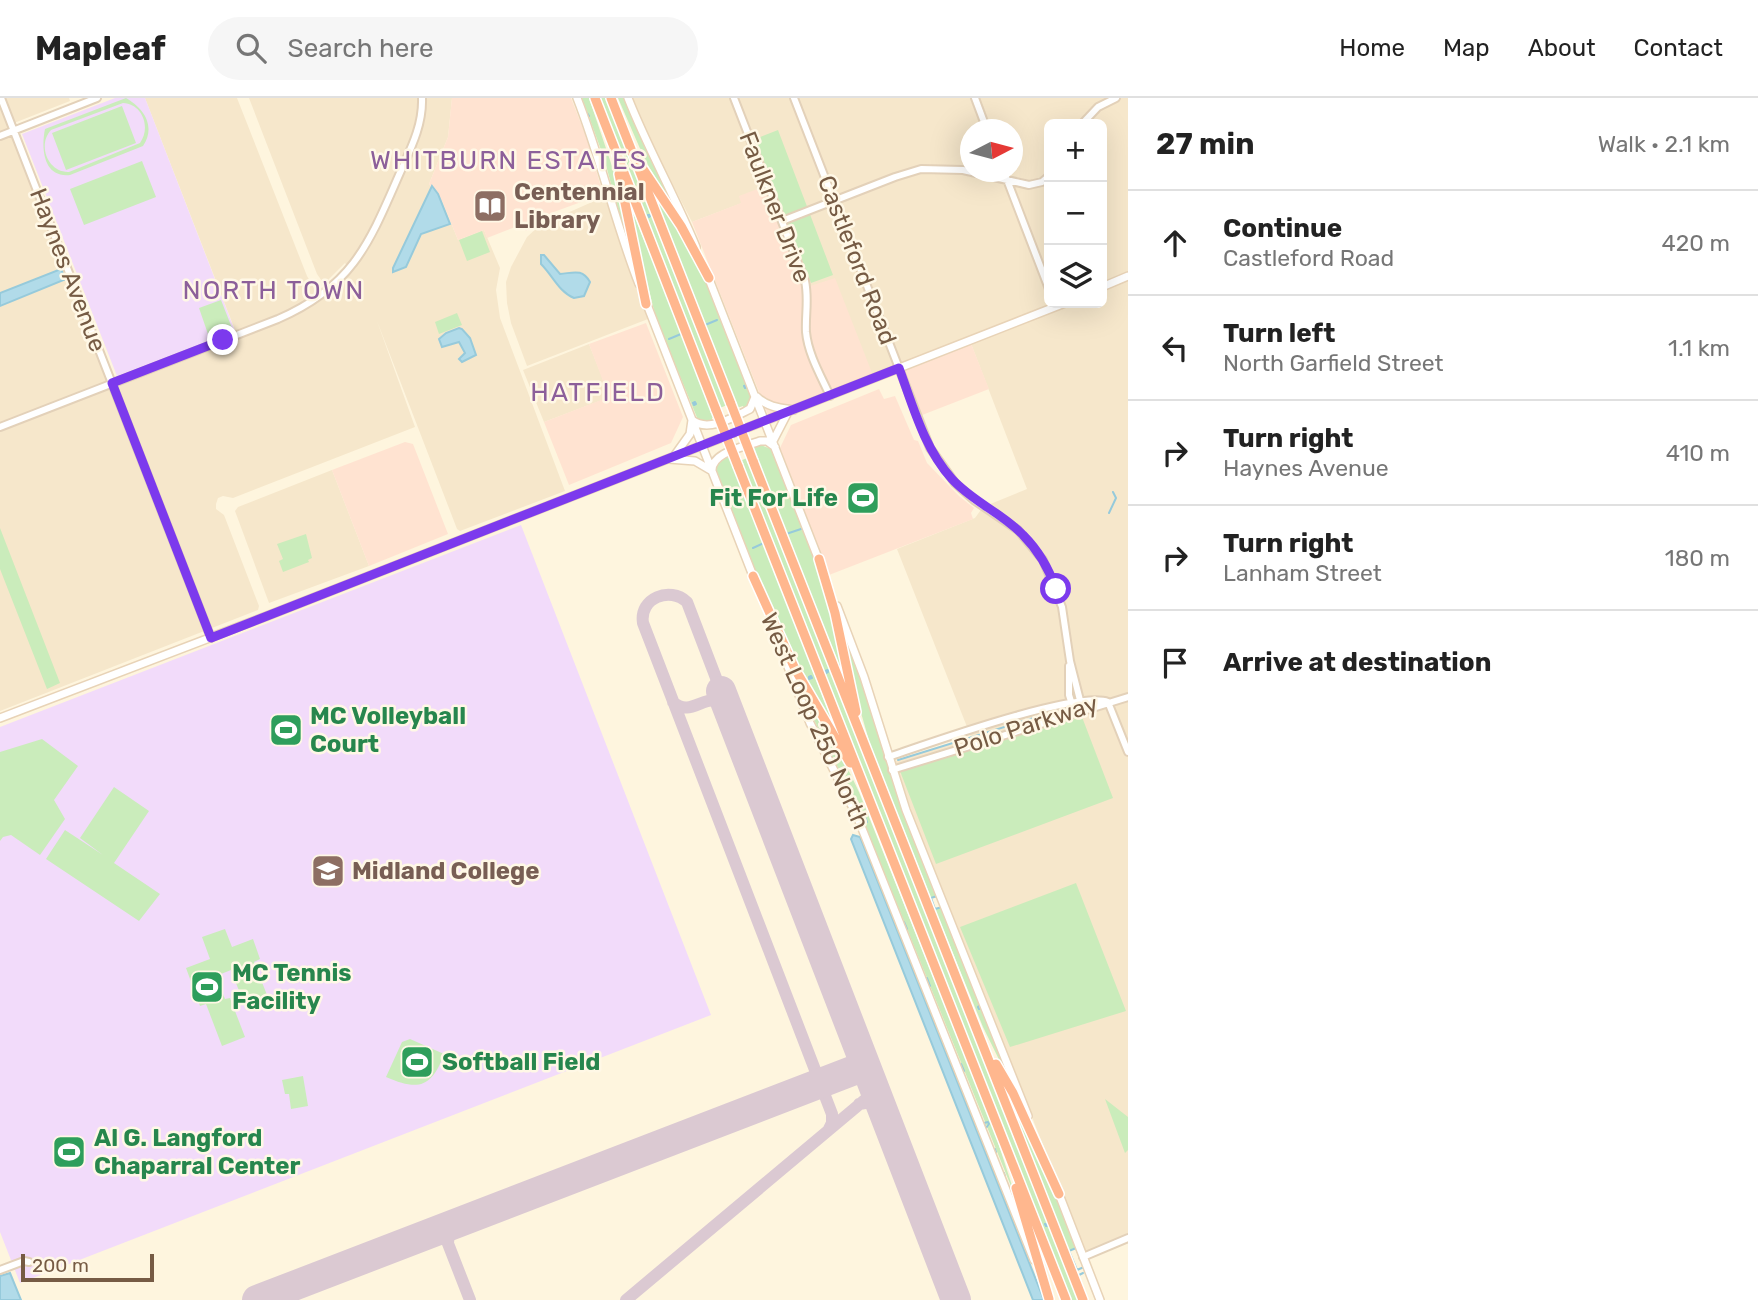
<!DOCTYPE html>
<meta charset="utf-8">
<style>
:root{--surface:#fff;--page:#f6f6f6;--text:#222;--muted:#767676;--line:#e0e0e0}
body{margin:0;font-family:Rubik,sans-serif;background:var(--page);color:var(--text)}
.controls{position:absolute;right:21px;top:21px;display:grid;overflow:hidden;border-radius:10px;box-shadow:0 7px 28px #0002}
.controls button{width:63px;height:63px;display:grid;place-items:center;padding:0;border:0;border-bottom:2px solid var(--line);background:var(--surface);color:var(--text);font:35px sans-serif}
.compass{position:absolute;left:960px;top:21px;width:63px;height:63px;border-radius:50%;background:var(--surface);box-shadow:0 7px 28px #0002;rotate:84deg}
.scale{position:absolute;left:21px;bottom:18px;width:133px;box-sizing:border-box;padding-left:7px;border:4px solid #765b44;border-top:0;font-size:19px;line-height:24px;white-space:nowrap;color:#765b44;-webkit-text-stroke:5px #fff8e6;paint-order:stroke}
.stop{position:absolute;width:21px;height:21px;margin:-16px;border:5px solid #7c3aed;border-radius:50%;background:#fff}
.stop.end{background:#7c3aed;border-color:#fff;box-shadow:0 2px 7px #0008}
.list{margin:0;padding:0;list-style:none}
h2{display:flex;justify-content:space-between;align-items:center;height:91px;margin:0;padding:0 28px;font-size:30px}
h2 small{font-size:23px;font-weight:400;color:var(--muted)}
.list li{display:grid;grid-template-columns:46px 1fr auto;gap:21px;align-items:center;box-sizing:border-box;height:105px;padding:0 28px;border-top:2px solid var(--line)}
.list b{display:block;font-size:26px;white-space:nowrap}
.list p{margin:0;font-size:23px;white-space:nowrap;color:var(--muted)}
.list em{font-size:23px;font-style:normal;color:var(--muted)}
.icon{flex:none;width:38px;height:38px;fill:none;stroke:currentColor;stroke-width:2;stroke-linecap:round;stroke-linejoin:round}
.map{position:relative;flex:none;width:1128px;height:1202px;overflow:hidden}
header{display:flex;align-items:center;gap:42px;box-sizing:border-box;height:98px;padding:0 35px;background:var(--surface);border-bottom:2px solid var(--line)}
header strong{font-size:33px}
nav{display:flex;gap:38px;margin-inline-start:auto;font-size:24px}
.search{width:490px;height:63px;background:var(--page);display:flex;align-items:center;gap:18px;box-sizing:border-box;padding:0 24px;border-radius:38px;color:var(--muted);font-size:26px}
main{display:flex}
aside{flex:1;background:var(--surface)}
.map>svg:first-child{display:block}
</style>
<header>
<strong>Mapleaf</strong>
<div class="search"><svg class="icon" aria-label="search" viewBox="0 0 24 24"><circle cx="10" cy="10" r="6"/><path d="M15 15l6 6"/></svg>Search here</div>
<nav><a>Home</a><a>Map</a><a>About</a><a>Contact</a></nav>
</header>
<main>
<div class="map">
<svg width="1128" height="1202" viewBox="0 0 1128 1202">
<rect width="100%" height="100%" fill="#fef5de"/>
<path fill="#f6e7cb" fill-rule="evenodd" d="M 0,0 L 69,0 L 70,3 L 14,25 L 112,285 L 237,237 L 145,0 L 237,0 L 307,178 L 321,202 L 351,174 L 345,165 L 324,186 L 317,176 L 249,0 L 452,0 L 448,39 L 429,86 L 442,103 L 458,142 L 484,132 L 500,170 L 496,192 L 500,220 L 565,393 L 460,433 L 457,431 L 377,223 L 415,329 L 233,400 L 223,398 L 218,400 L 216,406 L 216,411 L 224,417 L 259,508 L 258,512 L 0,613 Z
M 632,0 L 1128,0 L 1128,1142 L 1087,1158 L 914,721 L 895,663 L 971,639 L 897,451 L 975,420 L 983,409 L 1027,391 L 970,243 L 874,280 L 740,99 L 742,105 L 692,124 L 644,31 ZM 1049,26 L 1102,26 L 1102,205 L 1049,205 ZM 970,32 L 1012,32 L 1012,74 L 970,74 Z
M 599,101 L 604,102 L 609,105 L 648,221 L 527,268 L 511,225 L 507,205 L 506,184 L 511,169 L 527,139 L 540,127 Z
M 589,246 L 610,299 L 544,324 L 523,272 Z
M 332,372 L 369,468 L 269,505 L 235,413 L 238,409 Z"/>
<path fill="#ffe3d1" d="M 452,0 L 571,0 L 587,41 L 603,96 L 551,115 L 526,133 L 520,127 L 487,140 L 484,132 L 458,142 L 442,103 L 429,86 L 448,39 Z
M 768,87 L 807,189 L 835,180 L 874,280 L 770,322 L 692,124 L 741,105 L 739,98 Z
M 646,225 L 683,319 L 671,345 L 569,387 L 544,324 L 609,299 L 589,246 Z
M 970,243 L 989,291 L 917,319 L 898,271 Z
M 879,291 L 884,301 L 895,298 L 914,342 L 918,343 L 927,365 L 959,398 L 974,410 L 971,415 L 973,421 L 829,477 L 780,350 L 791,327 Z
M 405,344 L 413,346 L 448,436 L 369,468 L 332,372 Z"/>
<path fill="#f2dbfa" d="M 115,0 L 145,0 L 235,233 L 117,278 L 22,36 Z
M 521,427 L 711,917 L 20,1185 L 0,1134 L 0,629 Z"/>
<path fill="#caecbb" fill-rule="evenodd" d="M 126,0 C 142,9 157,27 143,48 L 70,77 C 43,80 41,50 45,31 ZM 123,5 C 143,6 151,30 140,45 L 69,74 C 48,75 37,47 51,32 Z
M 582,0 L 589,0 L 616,80 L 635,161 L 628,148 L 604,60 Z
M 598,0 L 607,0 L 727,307 L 720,310 Z
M 618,0 L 625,0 L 645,50 L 688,134 L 645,62 Z
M 122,8 L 136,45 L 66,72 L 52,35 Z
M 778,32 L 833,177 L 811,185 L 755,41 Z
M 142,63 L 156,99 L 84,127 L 70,91 Z
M 661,100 L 708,185 L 751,296 L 751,305 L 744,311 L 743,308 L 737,310 L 655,102 Z
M 632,112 L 715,319 L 712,320 L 712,324 L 706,325 L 698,322 L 656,220 L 629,113 Z
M 482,133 L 490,154 L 467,163 L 459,142 Z
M 221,202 L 232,230 L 209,239 L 199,210 Z
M 457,215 L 462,227 L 439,236 L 435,224 Z
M 761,347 L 771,351 L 820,473 L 847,578 L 844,579 L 753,350 Z
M 726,357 L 727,360 L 730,359 L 735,371 L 837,636 L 777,530 L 715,372 L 715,367 Z
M 747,360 L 1080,1202 L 1071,1202 L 740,363 Z
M 0,430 L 60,585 L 47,591 L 0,471 Z
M 306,436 L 312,460 L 308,462 L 309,464 L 283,474 L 279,463 L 283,461 L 277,446 Z
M 842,535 L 862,580 L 899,703 L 937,798 L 931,800 L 870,646 L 855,594 Z
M 798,584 L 832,638 L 859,694 L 993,1029 L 1017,1103 L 859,712 L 812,618 Z
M 1082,619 L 1113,700 L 936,766 L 900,673 Z
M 42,641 L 78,668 L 54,702 L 65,721 L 40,757 L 11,737 L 3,739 L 0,743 L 0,654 Z
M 114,689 L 149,713 L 114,765 L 160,796 L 139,823 L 46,761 L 65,732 L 103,757 L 80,740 Z
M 1076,785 L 1126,913 L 1010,949 L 960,829 Z
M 942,809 L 1013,987 L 1012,988 L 983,929 L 935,811 Z
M 225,831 L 232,849 L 253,841 L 260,861 L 254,864 L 269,902 L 246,911 L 231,872 L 216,878 L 225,901 L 230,900 L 245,939 L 222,948 L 206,906 L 200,908 L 186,870 L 210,861 L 202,839 Z
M 410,941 L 444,956 C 432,990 418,993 386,979 L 402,944 Z
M 303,978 L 308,1008 L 291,1011 L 289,996 L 285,996 L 282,982 Z
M 1010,995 L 1047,1073 L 1076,1150 L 1069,1153 L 1007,996 Z
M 1105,1001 L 1128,1019 L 1128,1052 L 1125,1055 Z"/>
<path fill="#b1dbe9" stroke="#96cadb" stroke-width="2" d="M 432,88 L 438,96 L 450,126 L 421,136 L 406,169 L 393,174 L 393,170 Z
M 541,157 L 544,157 L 560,176 C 573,175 582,170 590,184 L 584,198 L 574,200 C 559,194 553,178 541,166 Z
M 61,171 L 66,181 L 0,208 L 0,195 Z
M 459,230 L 462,231 L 470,240 L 476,257 L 462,264 L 459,261 L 465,255 L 459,244 L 442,249 L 439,241 L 446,235 Z
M 853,737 L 860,739 L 1044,1202 L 1033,1202 L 851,741 Z
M 10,1175 L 21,1202 L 0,1202 L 0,1178 Z"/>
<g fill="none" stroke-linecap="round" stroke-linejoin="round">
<path stroke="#96cadb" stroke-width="2" d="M 587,15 L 589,18
M 674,104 L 676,108 L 673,109 L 672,107 Z
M 648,117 L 650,117 L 650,118 L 649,119 Z
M 624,126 L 626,126 L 627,128 L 625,129 Z
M 705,227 L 717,222
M 669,241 L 681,236
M 747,287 L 748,289 L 745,290 L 744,288 Z
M 695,304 L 696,306 L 694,307 L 693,305 Z
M 1109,415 L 1116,400 L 1113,394
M 786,436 L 801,431
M 753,450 L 764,445
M 843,566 L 844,568 L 841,569 L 840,567 Z
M 828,572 L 828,574 L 826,575 L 825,573 Z
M 811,578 L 812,580 L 809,581 L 809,579 Z
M 1072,588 L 1074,600
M 1085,608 L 1097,605
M 817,630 L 819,633
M 831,657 L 832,660
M 898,662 L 1030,621 L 1066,613
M 865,719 L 867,724 L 864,724 L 862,720 Z
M 937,798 L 942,809 L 935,811 L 931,800 Z
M 904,824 L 907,831
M 927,880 L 930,888
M 981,906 L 982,910 L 979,911 L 978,909 Z
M 961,966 L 964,973
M 988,1024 L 989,1026 L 986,1030 L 984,1025 Z
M 995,1051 L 996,1054
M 1004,1075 L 1005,1079
M 1045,1126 L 1047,1126 L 1048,1128 L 1046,1128 Z
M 1076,1150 L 1084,1169 L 1077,1172 L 1069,1153 Z
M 1079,1177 L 1083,1175"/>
<path stroke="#dbc9d2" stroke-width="12" d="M 721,593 L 687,504 C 670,488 639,500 643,525 L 832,1016 L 832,1025 L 829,1031
M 673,604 C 693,622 708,588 728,610
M 852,973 L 863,974 L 871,982
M 859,1006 L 872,1004 L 882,1010
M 430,1135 L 440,1137 L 447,1143 L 470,1202
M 448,1145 L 449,1134 L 457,1125
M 626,1202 L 867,1000 L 871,992 L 871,982"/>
<path stroke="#dbc9d2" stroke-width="30" d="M 721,593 L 956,1202
M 257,1202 L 852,973"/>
<defs>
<path id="tertiary" d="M 1,0 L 211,540
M 734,0 L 805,183 C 809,201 805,217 806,234 C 808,256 821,278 830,298
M 794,0 L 930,350 L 955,385 L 974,402 L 1018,432 L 1043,462 L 1062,509 L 1070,563 L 1083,614
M 975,0 L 987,32
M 1082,26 L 1098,9 L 1116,0
M 0,38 L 97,0
M 1004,74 L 1049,191
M 782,123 L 895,79 L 921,71 L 963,72 L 1029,87 L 1042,84 L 1049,78
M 0,329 L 278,221 C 352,189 369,146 399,77 C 410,52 423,28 422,0
M 1069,568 L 1069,597 L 1075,616
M 1108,604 L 1128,654
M 888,659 C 927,646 1077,592 1108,604
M 892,672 L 1128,599
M 1083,1159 L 1128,1140
M 0,1172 L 24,1163 L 29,1164"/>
<path id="secondary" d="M 577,0 C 601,61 615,125 639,186
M 628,0 C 648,51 675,98 696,149
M 707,176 L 820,465
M 1102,189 L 1128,178
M 646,204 L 755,483
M 757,299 C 767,309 780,310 794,312
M 773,343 L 788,314
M 675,357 L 690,336 L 692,322 C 708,335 734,319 750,311 L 755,299
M 669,361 L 695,363 L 712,373 C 711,354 745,349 760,343 L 767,343 L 775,349
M 837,508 L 864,579 L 906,712 L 1028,1018
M 779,546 L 810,625 L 857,718 L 1034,1162
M 0,620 L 267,518 L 1065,205
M 1057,1091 L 1100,1202"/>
<path id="motorway" d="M 595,0 L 716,312
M 611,0 L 731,306
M 643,71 L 681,128 L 709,180
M 619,76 L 646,206
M 753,363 L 1083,1202
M 738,368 L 1066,1202
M 819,461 L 835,515 L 856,614
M 753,478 L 795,571 L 850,665
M 996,966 L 1013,995 L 1059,1096
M 1016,1090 L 1049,1201"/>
</defs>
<use href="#tertiary" stroke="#e3d1b9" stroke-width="10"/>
<use href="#secondary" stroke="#e8d3b7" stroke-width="10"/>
<use href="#motorway" stroke="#fff" stroke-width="12"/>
<use href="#tertiary" stroke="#fff" stroke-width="6"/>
<use href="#secondary" stroke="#fff" stroke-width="7"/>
<use href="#motorway" stroke="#ffb78e" stroke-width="9"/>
<defs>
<path id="motorway-bridge" d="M 731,306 L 753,363
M 716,312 L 738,368"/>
</defs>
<use href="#motorway-bridge" stroke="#fff" stroke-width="12" stroke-linecap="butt"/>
<use href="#motorway-bridge" stroke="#ffb78e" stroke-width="9"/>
</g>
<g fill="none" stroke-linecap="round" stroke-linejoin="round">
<path stroke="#7c3aed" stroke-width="9" d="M 223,242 L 112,285 L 211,540 L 899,270 C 913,308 924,350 952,381 C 973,404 1002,415 1023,437 C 1039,453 1049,471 1056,491"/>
</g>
<defs>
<symbol id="library-square" viewBox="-11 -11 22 22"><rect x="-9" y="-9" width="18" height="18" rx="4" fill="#8d6e63" stroke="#fff8e6"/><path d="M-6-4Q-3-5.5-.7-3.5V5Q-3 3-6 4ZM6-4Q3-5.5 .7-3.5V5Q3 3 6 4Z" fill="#fff"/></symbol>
<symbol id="stadium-square" viewBox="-11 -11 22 22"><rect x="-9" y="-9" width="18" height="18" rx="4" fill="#2e9e5b" stroke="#fff8e6"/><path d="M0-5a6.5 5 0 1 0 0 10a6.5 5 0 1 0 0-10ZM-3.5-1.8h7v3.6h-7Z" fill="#fff"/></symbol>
<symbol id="university-square" viewBox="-11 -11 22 22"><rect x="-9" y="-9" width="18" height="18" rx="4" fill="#8d6e63" stroke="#fff8e6"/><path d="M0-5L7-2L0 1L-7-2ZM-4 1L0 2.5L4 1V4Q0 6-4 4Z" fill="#fff"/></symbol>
</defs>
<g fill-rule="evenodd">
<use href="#library-square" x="471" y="89" width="38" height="38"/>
<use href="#stadium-square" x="844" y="381" width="38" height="38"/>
<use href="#stadium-square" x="267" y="613" width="38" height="38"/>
<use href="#university-square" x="309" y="754" width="38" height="38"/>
<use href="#stadium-square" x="188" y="870" width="38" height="38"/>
<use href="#stadium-square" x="398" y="945" width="38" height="38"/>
<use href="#stadium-square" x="50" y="1035" width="38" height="38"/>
</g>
<g text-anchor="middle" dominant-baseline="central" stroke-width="5" stroke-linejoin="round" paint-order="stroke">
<g font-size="24" font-weight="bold" fill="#785e54" stroke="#fff8e6" text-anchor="start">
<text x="514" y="94">Centennial<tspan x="514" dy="28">Library</tspan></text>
<text x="352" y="773">Midland College</text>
</g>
<g font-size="24" fill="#765b44" stroke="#fff8e6">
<text transform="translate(775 109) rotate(69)">Faulkner Drive</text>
<text transform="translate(857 162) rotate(69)">Castleford Road</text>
<text transform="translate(68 172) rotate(69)">Haynes Avenue</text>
<text transform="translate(815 623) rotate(66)">West Loop 250 North</text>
<text transform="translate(1026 628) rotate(-18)">Polo Parkway</text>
</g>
<g font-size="24" font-weight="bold" fill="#27864d" stroke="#fff8e6" text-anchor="start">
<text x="838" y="400" text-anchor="end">Fit For Life</text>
<text x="310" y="618">MC Volleyball<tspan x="310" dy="28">Court</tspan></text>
<text x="232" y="875">MC Tennis<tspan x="232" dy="28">Facility</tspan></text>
<text x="442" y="964">Softball Field</text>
<text x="94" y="1040">Al G. Langford<tspan x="94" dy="28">Chaparral Center</tspan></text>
</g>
<g font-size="26" letter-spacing="2" fill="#8c5f9a" stroke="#fff8e6">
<text x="509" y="62">WHITBURN ESTATES</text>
<text x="274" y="192">NORTH TOWN</text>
<text x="598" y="294">HATFIELD</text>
</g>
</g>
</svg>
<div class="controls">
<button>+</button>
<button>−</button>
<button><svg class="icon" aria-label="layers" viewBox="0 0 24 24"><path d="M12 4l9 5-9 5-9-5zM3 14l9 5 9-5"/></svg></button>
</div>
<svg class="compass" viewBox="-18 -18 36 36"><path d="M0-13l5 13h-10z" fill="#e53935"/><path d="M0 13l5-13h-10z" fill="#767676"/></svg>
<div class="scale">200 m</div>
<div class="stop" style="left:1056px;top:491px"></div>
<div class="stop end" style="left:223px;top:242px"></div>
</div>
<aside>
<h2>27 min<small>Walk · 2.1 km</small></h2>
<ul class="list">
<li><svg class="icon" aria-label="ahead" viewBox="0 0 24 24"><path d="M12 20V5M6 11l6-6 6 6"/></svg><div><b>Continue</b><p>Castleford Road</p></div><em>420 m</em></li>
<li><svg class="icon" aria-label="left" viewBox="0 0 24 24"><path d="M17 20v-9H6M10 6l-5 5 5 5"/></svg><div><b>Turn left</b><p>North Garfield Street</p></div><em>1.1 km</em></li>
<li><svg class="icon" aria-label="right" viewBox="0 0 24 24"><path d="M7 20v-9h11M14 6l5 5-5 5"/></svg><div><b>Turn right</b><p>Haynes Avenue</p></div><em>410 m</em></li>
<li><svg class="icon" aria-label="right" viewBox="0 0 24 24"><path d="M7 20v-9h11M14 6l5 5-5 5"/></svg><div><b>Turn right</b><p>Lanham Street</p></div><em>180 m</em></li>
<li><svg class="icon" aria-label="arrive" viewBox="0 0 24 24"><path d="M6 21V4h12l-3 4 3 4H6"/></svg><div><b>Arrive at destination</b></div></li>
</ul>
</aside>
</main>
